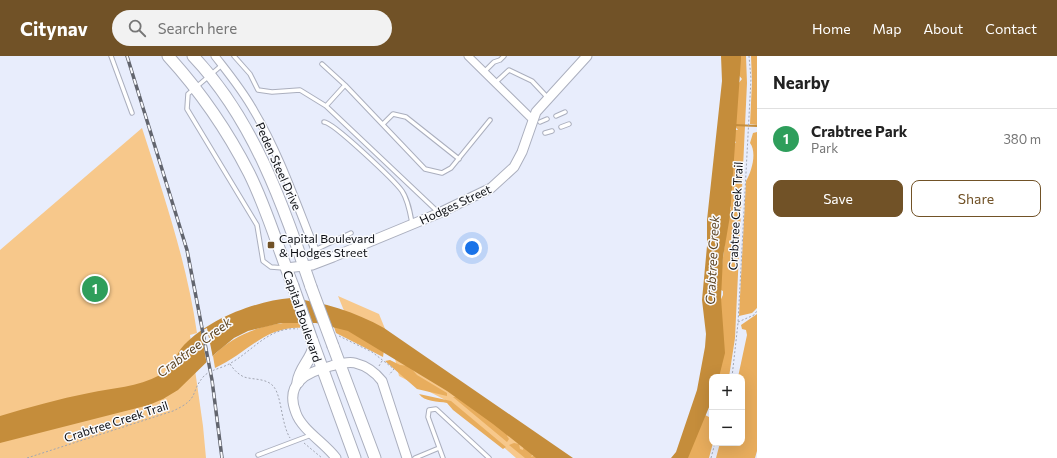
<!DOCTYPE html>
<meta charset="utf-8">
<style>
:root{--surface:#fff;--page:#f2f2f2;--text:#222;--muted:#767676;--line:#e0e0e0;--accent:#715227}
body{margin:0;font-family:Commissioner,sans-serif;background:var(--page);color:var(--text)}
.controls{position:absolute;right:12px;bottom:12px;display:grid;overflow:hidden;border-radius:8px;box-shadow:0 4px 16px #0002}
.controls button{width:36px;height:36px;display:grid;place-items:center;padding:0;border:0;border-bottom:1px solid var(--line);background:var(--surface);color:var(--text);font:20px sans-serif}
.you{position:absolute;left:472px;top:192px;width:14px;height:14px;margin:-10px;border:3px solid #fff;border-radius:50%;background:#1a73e8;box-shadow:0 0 0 6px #1a73e833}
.badge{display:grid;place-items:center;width:26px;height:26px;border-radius:50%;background:var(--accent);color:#fff;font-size:13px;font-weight:700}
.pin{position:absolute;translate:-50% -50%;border:2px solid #fff;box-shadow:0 1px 4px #0006}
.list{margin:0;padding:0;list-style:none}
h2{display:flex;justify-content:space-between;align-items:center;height:52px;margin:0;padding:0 16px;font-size:17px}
h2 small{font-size:13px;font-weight:400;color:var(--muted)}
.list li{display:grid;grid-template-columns:26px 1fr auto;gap:12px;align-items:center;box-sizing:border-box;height:60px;padding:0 16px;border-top:1px solid var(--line)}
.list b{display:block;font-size:15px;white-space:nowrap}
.list p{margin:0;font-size:13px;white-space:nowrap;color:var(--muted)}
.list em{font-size:13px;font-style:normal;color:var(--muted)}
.actions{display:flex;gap:8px;padding:12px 16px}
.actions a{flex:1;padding:9px 0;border:1px solid var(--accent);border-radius:8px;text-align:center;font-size:14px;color:var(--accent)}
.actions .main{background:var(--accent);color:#fff}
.icon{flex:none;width:22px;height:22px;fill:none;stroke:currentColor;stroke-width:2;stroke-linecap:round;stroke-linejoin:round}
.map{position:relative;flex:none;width:757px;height:402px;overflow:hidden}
header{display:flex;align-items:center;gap:24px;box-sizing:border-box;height:56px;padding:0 20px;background:var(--accent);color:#fff}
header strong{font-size:19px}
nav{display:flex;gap:22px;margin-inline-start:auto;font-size:14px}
.search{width:280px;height:36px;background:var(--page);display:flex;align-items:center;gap:10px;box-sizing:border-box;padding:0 14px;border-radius:22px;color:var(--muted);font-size:15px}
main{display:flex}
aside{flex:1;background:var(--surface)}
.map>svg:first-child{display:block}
</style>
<header>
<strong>Citynav</strong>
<div class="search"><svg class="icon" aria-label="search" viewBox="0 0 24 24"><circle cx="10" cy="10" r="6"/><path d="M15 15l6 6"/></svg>Search here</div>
<nav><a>Home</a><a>Map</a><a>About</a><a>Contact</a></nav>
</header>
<main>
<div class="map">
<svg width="757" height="402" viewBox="0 0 757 402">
<rect width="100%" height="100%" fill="#e8edfc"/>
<path fill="#f7c88b" d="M 142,72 C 164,140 187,207 197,277 L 190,279 L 203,370 L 206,402 L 0,402 L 0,194 Z
M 338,240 L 379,258 L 392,290 L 559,402 L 516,402 L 455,349 L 399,320 L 392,290 L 349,267 Z"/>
<path fill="#e8ad5d" d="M 735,0 L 746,0 L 747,27 L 735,282 L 729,321 L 717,321 L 720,245 L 723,239 L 723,235 L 719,233 L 729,154 L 731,154 L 731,151 L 726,147 L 733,90 L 736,86 L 734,85 L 735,74 L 738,74 L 732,66 L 737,29 L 742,23 L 736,16 Z
M 751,0 L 757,0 L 757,69 L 750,68 L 752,26 Z
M 757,76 L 757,252 L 752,257 L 739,260 L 746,125 C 752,115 757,96 750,87 L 753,77 Z
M 757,258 L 757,395 L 755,402 L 716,402 L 720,387 L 742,387 L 742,321 L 738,321 L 747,279 L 746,274 L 742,273 L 741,269 Z
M 293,266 L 302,266 L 304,272 C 265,269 248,297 215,312 L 213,300 C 234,278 263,268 293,266 Z
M 334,271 L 344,271 L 384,294 L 383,301 L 336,277 Z
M 390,304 L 400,309 L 409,310 L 417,319 L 447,337 L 447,340 L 417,333 L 385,305 Z
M 712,334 L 713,387 L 709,402 L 681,402 L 703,358 L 709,361 L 710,360 L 711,351 L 707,347 Z
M 419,338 L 451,345 L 506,391 L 503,393 L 453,354 L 447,347 C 438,345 424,346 419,338 Z
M 453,341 L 458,341 L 509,376 L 507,380 L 509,383 L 507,386 Z
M 514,387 L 519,388 L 520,393 L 523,394 L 524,390 L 533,397 L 531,401 L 536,399 L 542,402 L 525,402 L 509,389 Z"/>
<path fill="#c58d3b" d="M 721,0 L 741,0 L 741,3 L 730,160 L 723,201 L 721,242 L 725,297 L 719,321 L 712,321 L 712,344 L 688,402 L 671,402 L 676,396 L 697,334 L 705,291 L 706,278 L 702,244 L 707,190 L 707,164 L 722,25 Z
M 291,242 C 323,246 356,256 384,272 L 573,402 L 536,402 L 493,368 L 447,335 L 348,275 L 316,267 L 281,267 L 248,275 L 234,282 L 217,296 L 178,334 L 163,343 L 149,349 L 0,387 L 0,360 C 29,351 59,343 89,337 C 112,332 138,331 160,319 C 177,310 173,301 184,289 C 209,263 255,245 291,242 Z"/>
<path fill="#e8edfc" d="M 207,272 L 213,302 L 207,309 L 201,275 Z"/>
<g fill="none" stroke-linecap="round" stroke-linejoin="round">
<path stroke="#c58d3b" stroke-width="2" d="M 734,69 L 757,70"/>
<defs>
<path id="service" d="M 111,0 L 132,57
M 234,0 L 250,18 L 258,34 L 272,36 L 300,34 L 326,50 L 438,156
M 322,8 L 345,29
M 222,9 L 188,38 L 187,53 L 257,169 L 263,205 L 271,211 L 284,212
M 484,16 L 494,6 L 500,4 L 504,0
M 495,27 L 509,14 L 532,25 L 548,42
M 326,50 L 345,29 L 425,113 L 442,117 L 451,112 L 490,64
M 556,60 L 565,56
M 324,66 C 333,66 395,125 402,135 C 408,144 410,156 412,167
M 540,66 L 547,63
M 383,68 L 393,58 L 406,61 L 459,103
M 561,71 L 569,68
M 545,77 L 552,75
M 315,194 L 351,177
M 258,399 L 311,379
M 415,402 L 439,392
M 443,402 L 428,361 L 429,354 L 436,353 L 489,402"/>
<path id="minor" d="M 215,0 C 229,18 243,35 254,55 C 282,102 299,156 320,206
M 468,0 L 532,63"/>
<path id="tertiary" d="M 286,212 L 312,209 L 333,201 L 437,158 L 491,132 L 514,111 L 522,96 L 536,56 L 587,0
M 336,402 C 325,387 302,374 296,357 C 284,327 307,316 331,310 C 339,308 347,305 355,307 C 367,310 375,316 382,325 L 407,402"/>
<path id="primary" d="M 168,0 C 200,35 227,74 249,117 C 267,153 278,192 293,230
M 193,0 C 254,64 283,149 311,231
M 312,284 L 355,402
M 333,290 L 375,402
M 298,326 C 300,312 311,304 314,291"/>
</defs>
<use href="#service" stroke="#abafbe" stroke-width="5.5"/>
<use href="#minor" stroke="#abafbe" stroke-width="9"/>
<use href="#tertiary" stroke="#abafbe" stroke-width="11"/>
<use href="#primary" stroke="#abafbe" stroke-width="13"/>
<path stroke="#a2a6b2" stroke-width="1" stroke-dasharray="2 2" stroke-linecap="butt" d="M 738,266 L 754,259 L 757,255
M 339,280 L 372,296 L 394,313 L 389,319
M 230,308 C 234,314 238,318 244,321 C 254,324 267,322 274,331 C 282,342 281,367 290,382
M 379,310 L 382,305
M 732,321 L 738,267 L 751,23 L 749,0
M 304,387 L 322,402
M 27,402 L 173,355 C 201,342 189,337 204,320 C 210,314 222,312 229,308 C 252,296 269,270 298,273
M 711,402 L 715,387"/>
<use href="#service" stroke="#fff" stroke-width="3.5"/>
<use href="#minor" stroke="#fff" stroke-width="7"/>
<use href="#tertiary" stroke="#fff" stroke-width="9"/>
<use href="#primary" stroke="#fff" stroke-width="11"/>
<defs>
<path id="rail" d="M 127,0 L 187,194 L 212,324 L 222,402"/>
</defs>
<use href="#rail" stroke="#62656e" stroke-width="3.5"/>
<use href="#rail" stroke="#fafbfe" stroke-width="2" stroke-dasharray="6" stroke-linecap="butt"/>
<defs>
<path id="primary-bridge" d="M 293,230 L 312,284
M 311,231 L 333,290"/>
</defs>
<use href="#primary-bridge" stroke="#abafbe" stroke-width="13" stroke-linecap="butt"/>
<use href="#primary-bridge" stroke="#fff" stroke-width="11"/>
</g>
<rect fill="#715227" stroke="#fafbfe" stroke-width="1.5" x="267" y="185" width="8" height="8" rx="2"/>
<g text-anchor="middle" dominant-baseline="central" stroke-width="3" stroke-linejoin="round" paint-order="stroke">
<g font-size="12" fill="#0b0d12" stroke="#fafbfe">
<text transform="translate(279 110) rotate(66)">Peden Steel Drive</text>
<text transform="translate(455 148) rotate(-25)">Hodges Street</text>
<text transform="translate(735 160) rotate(-87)">Crabtree Creek Trail</text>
<text transform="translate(303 260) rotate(71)">Capital Boulevard</text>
<text transform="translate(116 365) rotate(-18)">Crabtree Creek Trail</text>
</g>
<g font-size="12" fill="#0b0d12" stroke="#fafbfe" text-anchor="start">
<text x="279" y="182">Capital Boulevard<tspan x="279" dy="14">&amp; Hodges Street</tspan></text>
</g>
<g font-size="13" font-style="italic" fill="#5e4523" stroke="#fafbfe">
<text transform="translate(712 204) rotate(-87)">Crabtree Creek</text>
<text transform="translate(194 291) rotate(-37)">Crabtree Creek</text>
</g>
</g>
</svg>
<div class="controls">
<button>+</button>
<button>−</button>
</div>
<div class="you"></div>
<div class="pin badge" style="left:95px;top:233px;background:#2e9e5b">1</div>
</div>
<aside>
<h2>Nearby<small></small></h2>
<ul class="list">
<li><span class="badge" style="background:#2e9e5b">1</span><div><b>Crabtree Park</b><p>Park</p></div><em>380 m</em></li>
</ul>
<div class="actions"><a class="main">Save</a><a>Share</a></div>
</aside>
</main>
